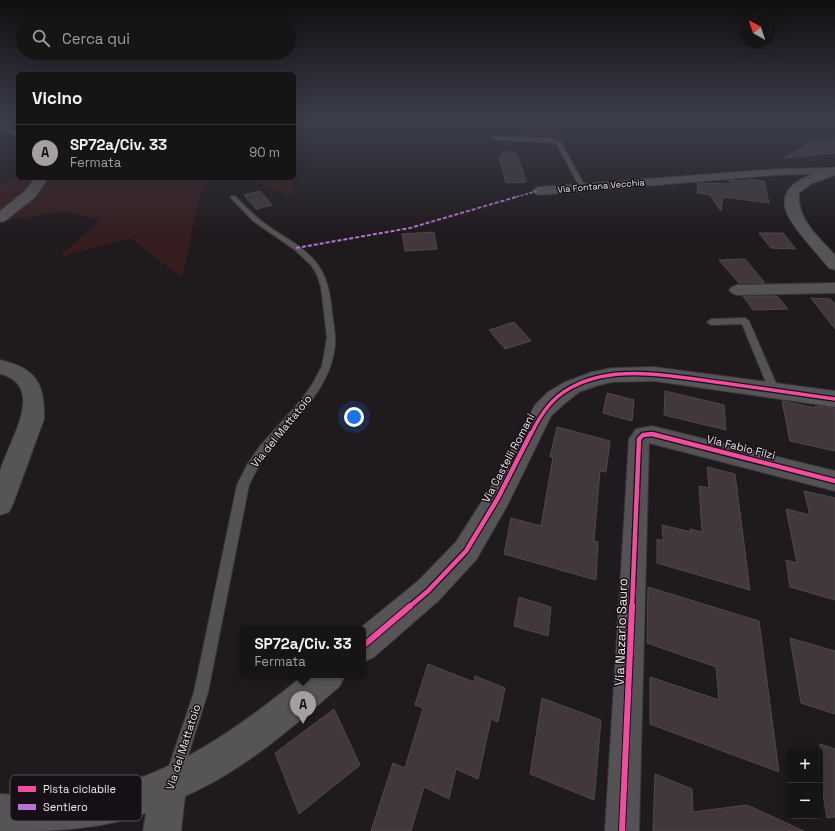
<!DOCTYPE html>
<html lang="it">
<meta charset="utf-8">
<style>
:root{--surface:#171416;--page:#242123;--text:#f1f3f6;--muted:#9e9ea1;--line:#363335;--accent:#a49fa3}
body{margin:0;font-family:"Space Grotesk",sans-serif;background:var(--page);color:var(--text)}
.controls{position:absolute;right:12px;bottom:12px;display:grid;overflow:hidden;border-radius:6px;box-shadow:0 4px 16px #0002}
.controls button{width:36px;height:36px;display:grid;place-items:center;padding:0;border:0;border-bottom:1px solid var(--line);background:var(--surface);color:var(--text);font:20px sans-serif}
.compass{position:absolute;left:739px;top:12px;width:36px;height:36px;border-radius:50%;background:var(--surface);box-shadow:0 4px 16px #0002;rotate:320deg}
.you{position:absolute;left:354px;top:417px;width:14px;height:14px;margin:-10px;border:3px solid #fff;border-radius:50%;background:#1a73e8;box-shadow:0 0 0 6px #1a73e833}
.badge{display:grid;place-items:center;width:26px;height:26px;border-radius:50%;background:var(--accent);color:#111;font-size:13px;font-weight:700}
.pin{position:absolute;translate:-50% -33px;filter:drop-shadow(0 1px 2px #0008)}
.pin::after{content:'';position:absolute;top:21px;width:14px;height:12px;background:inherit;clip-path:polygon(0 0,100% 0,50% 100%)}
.popup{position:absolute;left:240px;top:626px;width:126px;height:52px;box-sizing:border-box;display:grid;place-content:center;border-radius:6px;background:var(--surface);filter:drop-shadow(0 1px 3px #0005);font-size:13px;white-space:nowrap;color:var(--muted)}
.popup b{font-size:15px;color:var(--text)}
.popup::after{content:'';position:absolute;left:50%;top:100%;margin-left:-8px;border:8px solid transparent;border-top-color:var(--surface)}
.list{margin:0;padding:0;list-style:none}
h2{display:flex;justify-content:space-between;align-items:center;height:52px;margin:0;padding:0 16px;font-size:17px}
h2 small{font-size:13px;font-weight:400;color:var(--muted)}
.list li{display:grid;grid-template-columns:26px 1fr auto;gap:12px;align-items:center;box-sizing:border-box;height:56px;padding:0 16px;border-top:1px solid var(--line)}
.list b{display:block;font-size:15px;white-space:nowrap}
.list p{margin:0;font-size:13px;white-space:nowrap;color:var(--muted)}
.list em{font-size:13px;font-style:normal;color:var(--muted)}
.icon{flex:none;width:22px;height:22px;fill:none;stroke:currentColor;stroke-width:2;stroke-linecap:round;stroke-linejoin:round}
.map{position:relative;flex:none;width:835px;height:831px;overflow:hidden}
.search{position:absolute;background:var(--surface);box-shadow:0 4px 16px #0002;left:16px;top:16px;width:280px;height:44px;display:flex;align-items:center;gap:10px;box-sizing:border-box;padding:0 14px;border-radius:22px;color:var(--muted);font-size:15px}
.panel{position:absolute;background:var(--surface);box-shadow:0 4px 16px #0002;left:16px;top:72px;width:280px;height:108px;border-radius:6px}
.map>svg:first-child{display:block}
</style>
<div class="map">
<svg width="835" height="831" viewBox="0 0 835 831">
<rect width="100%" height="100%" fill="#1f1a1e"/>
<path fill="#351d1f" d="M 294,119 L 543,119 L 560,130 L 550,134 L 427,121 L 392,129 L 329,127 L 301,130 L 294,135 Z
M 18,169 L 18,178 L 210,178 L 201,189 L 182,278 L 130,238 L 58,258 L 100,220 L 64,211 L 0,222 L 0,184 L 16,177 Z
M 248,178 L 292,178 L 293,197 Z"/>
<path fill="#41373c" stroke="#4d494c" d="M 835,138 L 835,153 L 784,158 L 814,140 Z
M 506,151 L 517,154 L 526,182 L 506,183 L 499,156 Z
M 747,179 L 764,181 L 769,203 L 723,197 L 721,211 L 710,195 L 697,193 L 698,183 L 731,184 L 729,180 L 747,181 Z
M 260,191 L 272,205 L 256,209 L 244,195 Z
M 434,232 L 437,249 L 405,251 L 402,234 Z
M 759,233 L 783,233 L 796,249 L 771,248 Z
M 745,259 L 765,283 L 739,283 L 719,260 Z
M 743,296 L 777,296 L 788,309 L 753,310 Z
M 811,298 L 830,299 L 835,304 L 835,329 Z
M 514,322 L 531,341 L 505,349 L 489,330 Z
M 665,391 L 724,405 L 726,430 L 664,415 Z
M 607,393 L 634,400 L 632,421 L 603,413 Z
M 782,401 L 816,408 L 815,406 L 835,408 L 835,451 L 790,441 Z
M 557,427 L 610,441 L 606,472 L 600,471 L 594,541 L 598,542 L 596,580 L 504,554 L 511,518 L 541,526 L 553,457 L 550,457 Z
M 707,467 L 735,474 L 750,590 L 657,563 L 657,539 L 663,541 L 662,525 L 691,532 L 690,529 L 702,532 L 699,486 L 709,488 Z
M 804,491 L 835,498 L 835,600 L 790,587 L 786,560 L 797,563 L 786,509 L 810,515 Z
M 648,587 L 759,621 L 779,772 L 650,724 L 650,677 L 719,700 L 716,667 L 647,643 Z
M 519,597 L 551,607 L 548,636 L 514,626 Z
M 790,638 L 835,651 L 835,714 L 801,703 Z
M 428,664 L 474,682 L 475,676 L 505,688 L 498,722 L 491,719 L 478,779 L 456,769 L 449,799 L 424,787 L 411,831 L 371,831 L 393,763 L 405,768 L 423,708 L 415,705 Z
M 542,698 L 601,720 L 594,800 L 530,774 Z
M 334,709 L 360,765 L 299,814 L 275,753 Z
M 820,744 L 835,749 L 835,817 L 827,818 L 820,776 Z
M 655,774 L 692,789 L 693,812 L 747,805 L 804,831 L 653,831 Z"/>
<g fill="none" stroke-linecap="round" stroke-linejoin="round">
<defs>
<path id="lane" d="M 0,120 L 8,120 L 9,128 L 18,133 L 18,137 L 5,130 L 4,122 L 0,122 Z
M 492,137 L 550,138 L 561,142 L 586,188 L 583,190 L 580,188 L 557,144 L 549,142 L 494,140 Z
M 231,196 L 235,196 C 246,208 258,219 271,228 C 286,238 303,247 315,261 C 327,275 330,293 332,312 C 333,322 336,334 335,345 C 331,391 292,419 267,454 C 260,464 254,474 249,485 L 208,692 L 183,772 L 181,778 L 175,780 L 169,778 L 167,772 L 194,692 L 237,485 L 248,463 L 260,446 L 302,399 L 313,383 L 322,366 L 327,338 L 321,287 L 317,275 L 311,265 L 295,250 L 253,221 L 231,198 Z
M 745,318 L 749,321 L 779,390 L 777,393 L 771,393 L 769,390 L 742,324 L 711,325 L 707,322 L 711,319 Z"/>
<path id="street" d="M 831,168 L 835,169 L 835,173 L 777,175 L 538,195 L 532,191 L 538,187 L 777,169 Z
M 835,283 L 835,293 L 737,295 L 732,293 L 729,290 L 732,287 L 737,285 Z
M 652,426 L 835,471 L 835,491 L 649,443 L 639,831 L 605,831 L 629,439 L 636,429 Z"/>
<path id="secondary" d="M 835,167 L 835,175 L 811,184 L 799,193 C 797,220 819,237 835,255 L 835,270 L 829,268 C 792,223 748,189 835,167 Z
M 35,178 L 48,178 L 35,197 L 5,221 L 0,222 L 0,211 L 25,191 Z
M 0,360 C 36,368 45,383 44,419 L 13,504 L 9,512 L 0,515 C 0,502 0,485 0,472 C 6,445 49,386 0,374 Z
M 654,367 L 835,391 L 835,407 L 654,381 L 612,382 L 596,386 L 579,392 L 564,404 L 551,416 L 507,506 L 476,560 L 438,601 L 374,657 L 363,662 L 363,629 L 359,629 L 418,581 L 456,542 L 489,490 L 535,405 L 548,392 L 565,382 L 592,372 L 612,368 Z
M 304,675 L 345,675 L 340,686 C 293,727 243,771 185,796 L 181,831 L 143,831 L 146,813 C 96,831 52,831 0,831 L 0,794 C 31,796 62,797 94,791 C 173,776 242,725 304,675 Z"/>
</defs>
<use href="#lane" stroke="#393638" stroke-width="2"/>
<use href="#street" stroke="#393638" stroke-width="2"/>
<use href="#secondary" stroke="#393638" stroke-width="2"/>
<use href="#lane" fill="#555255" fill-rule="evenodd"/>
<use href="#street" fill="#555255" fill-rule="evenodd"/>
<use href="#secondary" fill="#575458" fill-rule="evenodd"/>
<path stroke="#b673d3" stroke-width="1.5" stroke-dasharray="3 1.5" stroke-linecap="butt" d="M 512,198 L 538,191"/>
<path stroke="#b673d3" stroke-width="2" stroke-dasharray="4 2" stroke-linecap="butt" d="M 296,248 L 410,228 L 516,197"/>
<defs>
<path id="cycleway-far2" d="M 531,434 C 541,414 551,398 572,387 C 617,362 681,378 730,384 C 765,389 800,394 835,399
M 649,434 L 653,434"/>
<path id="cycleway-far1" d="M 409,607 L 428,591 L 466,551 L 498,498 L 531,433
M 632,607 L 639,439 L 643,435 L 652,434 L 835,481"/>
<path id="cycleway" d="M 363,646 L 410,606
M 622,831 L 632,606"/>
</defs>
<use href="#cycleway-far2" stroke="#161016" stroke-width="6"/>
<use href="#cycleway-far1" stroke="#161016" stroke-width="7"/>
<use href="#cycleway" stroke="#161016" stroke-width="8"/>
<use href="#cycleway-far2" stroke="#ef4d9e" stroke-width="3.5"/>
<use href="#cycleway-far1" stroke="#ef4d9e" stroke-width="4.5"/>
<use href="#cycleway" stroke="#ef4d9e" stroke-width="6"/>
</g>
<linearGradient id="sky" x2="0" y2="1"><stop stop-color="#110e10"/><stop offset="0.51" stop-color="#3c3e4c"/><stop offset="1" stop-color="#3c3e4c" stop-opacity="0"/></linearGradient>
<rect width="835" height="235" fill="url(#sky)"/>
<g text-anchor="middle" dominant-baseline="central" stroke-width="3" stroke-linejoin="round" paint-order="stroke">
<g font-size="9" fill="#ece7eb" stroke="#161016">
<text transform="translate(601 186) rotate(-5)">Via Fontana Vecchia</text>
</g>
<g font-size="11" fill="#ece7eb" stroke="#161016">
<text transform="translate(281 431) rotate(-51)">Via del Mattatoio</text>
<text transform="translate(741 447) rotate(14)">Via Fabio Filzi</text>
<text transform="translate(508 458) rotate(-62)">Via Castelli Romani</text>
<text transform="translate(183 747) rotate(-72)">Via del Mattatoio</text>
</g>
<g font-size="13" fill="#ece7eb" stroke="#161016">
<text transform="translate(621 632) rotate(-88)">Via Nazario Sauro</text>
</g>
</g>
<rect x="10" y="775" width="132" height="46" rx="6" fill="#161016" stroke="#565056" stroke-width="1"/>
<rect x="18" y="786" width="18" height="6" fill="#ef4d9e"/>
<rect x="18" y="804" width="18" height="6" fill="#b673d3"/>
<g font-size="11" fill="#ece7eb">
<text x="43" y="793">Pista ciclabile</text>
<text x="43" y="811">Sentiero</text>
</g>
</svg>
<div class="controls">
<button>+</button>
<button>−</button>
</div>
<svg class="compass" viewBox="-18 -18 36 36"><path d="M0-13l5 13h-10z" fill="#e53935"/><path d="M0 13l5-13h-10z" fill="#9e9ea1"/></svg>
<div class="you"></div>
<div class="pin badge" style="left:303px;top:724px">A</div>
<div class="popup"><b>SP72a/Civ. 33</b>Fermata</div>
<div class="search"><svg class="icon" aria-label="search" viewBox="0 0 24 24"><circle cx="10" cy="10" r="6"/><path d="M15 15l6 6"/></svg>Cerca qui</div>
<section class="panel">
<h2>Vicino<small></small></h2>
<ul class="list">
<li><span class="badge">A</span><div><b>SP72a/Civ. 33</b><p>Fermata</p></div><em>90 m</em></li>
</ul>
</section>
</div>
